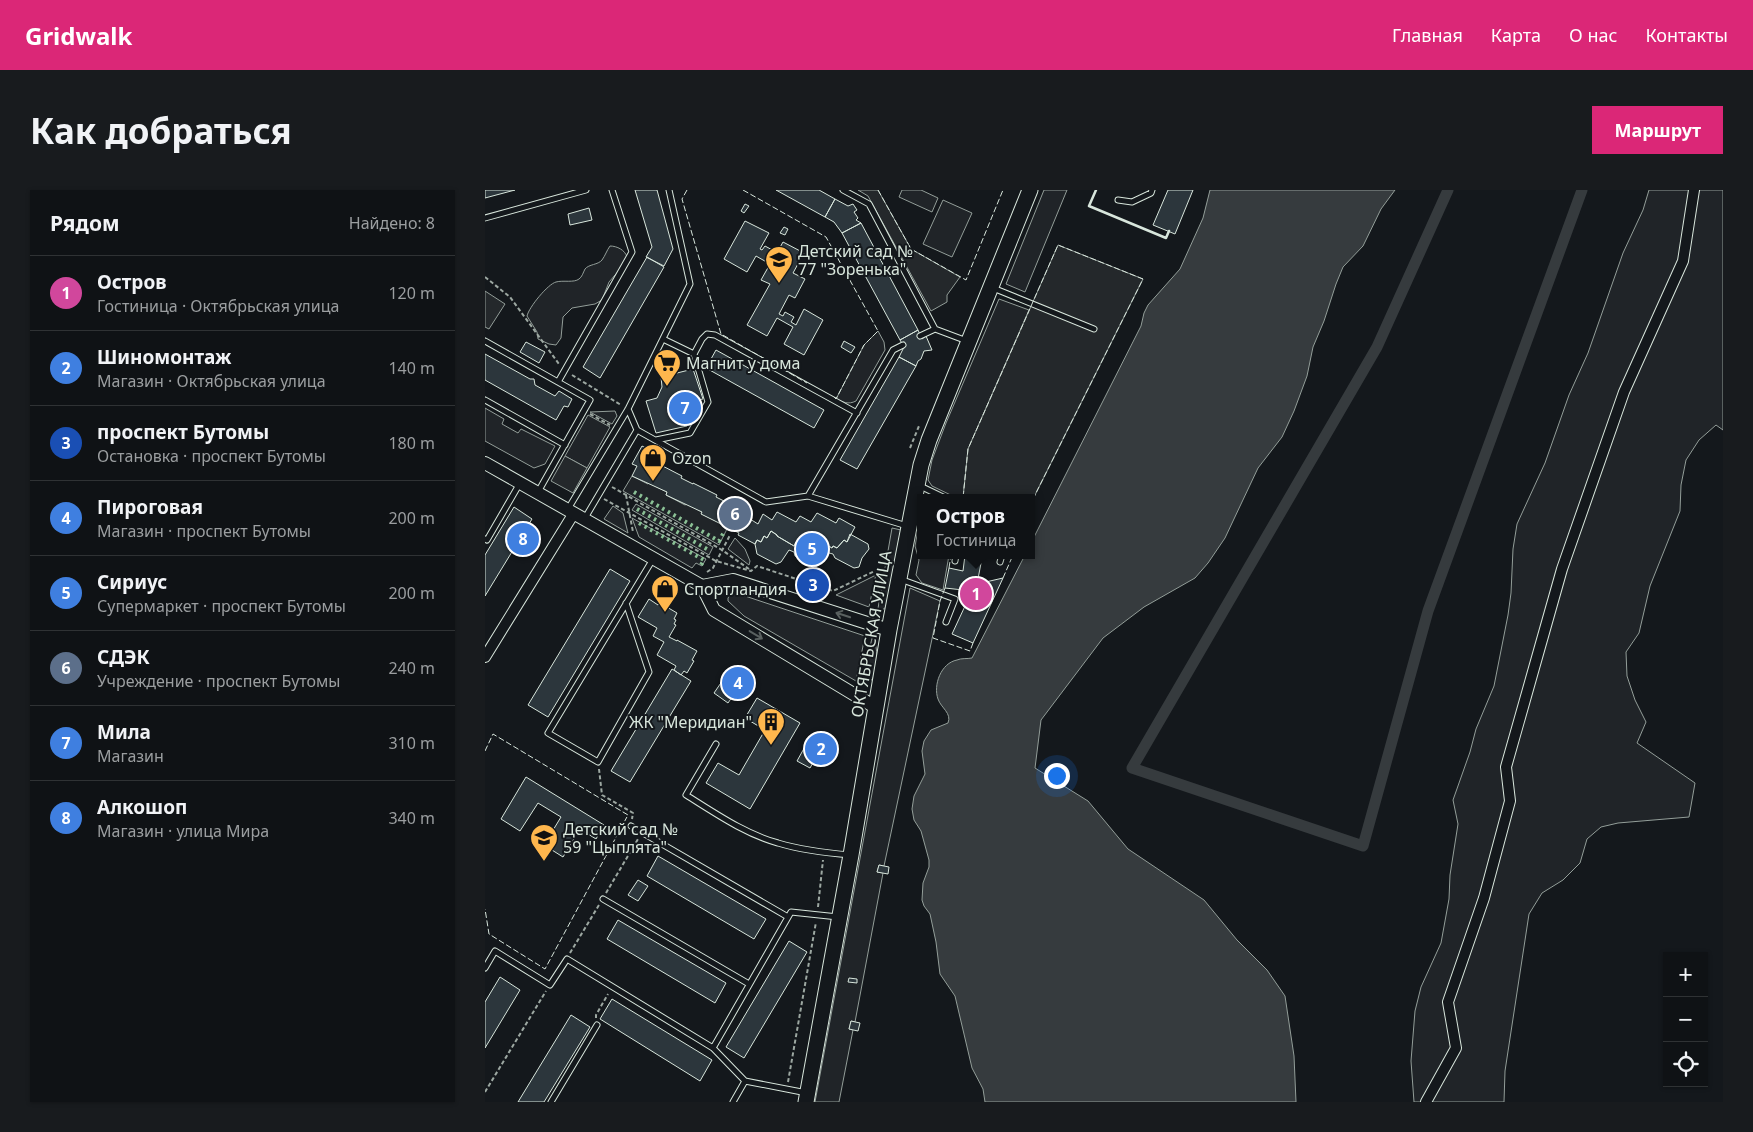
<!DOCTYPE html>
<html lang="ru">
<meta charset="utf-8">
<style>
:root{--surface:#0f1215;--page:#181b1e;--text:#f1f3f6;--muted:#9b9ea0;--line:#2f3234;--accent:#db2777}
body{margin:0;font-family:"Noto Sans",sans-serif;background:var(--page);color:var(--text)}
.controls{position:absolute;right:15px;bottom:15px;display:grid;overflow:hidden;border-radius:0px;box-shadow:0 1px 4px #0004}
.controls button{width:45px;height:45px;display:grid;place-items:center;padding:0;border:0;border-bottom:1px solid var(--line);background:var(--surface);color:var(--text);font:25px sans-serif}
.you{position:absolute;left:571px;top:585px;width:18px;height:18px;margin:-12px;border:4px solid #fff;border-radius:50%;background:#1a73e8;box-shadow:0 0 0 8px #1a73e833}
.badge{display:grid;place-items:center;width:32px;height:32px;border-radius:50%;background:var(--accent);color:#fff;font-size:16px;font-weight:700}
.pin{position:absolute;translate:-50% -50%;border:2px solid #fff;box-shadow:0 1px 5px #0006}
.popup{position:absolute;left:432px;top:304px;width:118px;height:65px;box-sizing:border-box;display:grid;place-content:center;border-radius:0px;background:var(--surface);filter:drop-shadow(0 1px 4px #0005);font-size:16px;white-space:nowrap;color:var(--muted)}
.popup b{font-size:19px;color:var(--text)}
.popup::after{content:'';position:absolute;left:50%;top:100%;margin-left:-10px;border:10px solid transparent;border-top-color:var(--surface)}
.list{margin:0;padding:0;list-style:none}
h2{display:flex;justify-content:space-between;align-items:center;height:65px;margin:0;padding:0 20px;font-size:21px}
h2 small{font-size:16px;font-weight:400;color:var(--muted)}
.list li{display:grid;grid-template-columns:32px 1fr auto;gap:15px;align-items:center;box-sizing:border-box;height:75px;padding:0 20px;border-top:1px solid var(--line)}
.list b{display:block;font-size:19px;white-space:nowrap}
.list p{margin:0;font-size:16px;white-space:nowrap;color:var(--muted)}
.list em{font-size:16px;font-style:normal;color:var(--muted)}
.icon{flex:none;width:28px;height:28px;fill:none;stroke:currentColor;stroke-width:2;stroke-linecap:round;stroke-linejoin:round}
.map{position:relative;flex:none;width:1238px;height:912px;overflow:hidden;border-radius:0px}
header{display:flex;align-items:center;gap:30px;box-sizing:border-box;height:70px;padding:0 25px;background:var(--accent);color:#fff}
header strong{font-size:24px}
nav{display:flex;gap:28px;margin-inline-start:auto;font-size:18px}
.intro{display:flex;align-items:center;justify-content:space-between;box-sizing:border-box;height:120px;padding:0 30px}
h1{margin:0;font-size:35px}
.button{padding:12px 22px;border-radius:0px;background:var(--accent);color:#fff;font-size:18px;font-weight:700}
main{display:flex;gap:30px;padding:0 30px}
aside{flex:1;background:var(--surface);border-radius:0px;box-shadow:0 1px 4px #0004}
.map>svg:first-child{display:block}
</style>
<header>
<strong>Gridwalk</strong>
<nav><a>Главная</a><a>Карта</a><a>О нас</a><a>Контакты</a></nav>
</header>
<div class="intro"><h1>Как добраться</h1><a class="button">Маршрут</a></div>
<main>
<aside>
<h2>Рядом<small>Найдено: 8</small></h2>
<ul class="list">
<li><span class="badge" style="background:#d1479c">1</span><div><b>Остров</b><p>Гостиница · Октябрьская улица</p></div><em>120 m</em></li>
<li><span class="badge" style="background:#3f7fe0">2</span><div><b>Шиномонтаж</b><p>Магазин · Октябрьская улица</p></div><em>140 m</em></li>
<li><span class="badge" style="background:#1a4fb4">3</span><div><b>проспект Бутомы</b><p>Остановка · проспект Бутомы</p></div><em>180 m</em></li>
<li><span class="badge" style="background:#3f7fe0">4</span><div><b>Пироговая</b><p>Магазин · проспект Бутомы</p></div><em>200 m</em></li>
<li><span class="badge" style="background:#3f7fe0">5</span><div><b>Сириус</b><p>Супермаркет · проспект Бутомы</p></div><em>200 m</em></li>
<li><span class="badge" style="background:#5c6f8a">6</span><div><b>СДЭК</b><p>Учреждение · проспект Бутомы</p></div><em>240 m</em></li>
<li><span class="badge" style="background:#3f7fe0">7</span><div><b>Мила</b><p>Магазин</p></div><em>310 m</em></li>
<li><span class="badge" style="background:#3f7fe0">8</span><div><b>Алкошоп</b><p>Магазин · улица Мира</p></div><em>340 m</em></li>
</ul>
</aside>
<div class="map">
<svg width="1238" height="912" viewBox="0 0 1238 912">
<rect width="100%" height="100%" fill="#14181c"/>
<path fill="#202428" stroke="#939e99" d="M 417,0 L 436,0 L 453,8 L 447,22 L 414,7 Z
M 559,0 L 582,0 L 540,102 L 521,94 Z
M 1164,0 L 1238,0 L 1238,240 L 1231,235 L 1214,250 L 1201,270 L 1196,295 L 1195,321 L 1165,396 L 1154,443 L 1141,462 L 1142,486 L 1150,510 L 1161,532 L 1152,553 L 1210,593 L 1204,627 L 1133,633 L 1116,637 L 1102,649 L 1095,673 L 1078,690 L 1057,703 L 1044,724 L 1020,881 L 1019,912 L 929,912 L 926,871 L 930,821 L 936,797 L 956,753 L 964,709 L 965,685 L 973,634 L 968,610 L 985,562 L 991,539 L 1009,496 L 1023,425 L 1026,403 L 1028,359 L 1032,334 L 1060,273 L 1084,205 L 1103,163 L 1138,63 L 1158,20 Z
M 458,10 L 487,23 L 467,67 L 438,54 Z
M 125,56 C 132,56 140,60 142,67 L 137,77 L 124,92 L 117,110 L 110,114 L 87,118 L 78,127 L 76,148 L 71,155 L 64,154 L 53,149 L 52,142 L 42,126 C 44,117 63,94 71,92 C 78,90 89,93 94,89 C 97,87 98,83 100,79 C 104,74 113,75 117,70 C 120,66 122,60 125,56 Z
M 514,109 L 544,120 L 483,259 L 478,308 L 474,306 L 472,308 L 447,296 L 443,290 L 447,270 L 461,233 Z
M 393,141 L 399,152 L 400,160 L 371,211 C 363,215 358,212 351,209 L 379,155 Z
M 0,218 L 19,229 L 17,234 L 33,243 L 36,239 L 70,256 L 60,274 L 49,278 L 0,251 Z
M 130,221 L 132,226 L 127,234 L 105,222 Z
M 103,225 L 125,237 L 102,278 L 80,266 Z
M 147,286 L 163,294 L 164,293 L 182,302 L 181,305 L 200,315 L 202,314 L 217,322 L 217,324 L 243,337 L 234,355 L 138,301 Z
M 151,314 L 228,357 L 224,365 L 147,320 Z
M 128,316 L 138,323 L 143,343 L 119,329 Z
M 436,324 L 436,365 L 464,365 L 458,400 L 437,393 L 431,385 L 434,370 L 430,356 Z
M 147,328 L 221,369 L 217,376 L 211,373 L 207,378 L 154,347 Z
M 407,338 L 416,340 L 401,417 L 392,424 Z
M 250,348 L 260,359 L 265,371 L 264,375 L 243,359 Z
M 391,384 L 384,417 L 351,405 L 391,385 Z
M 425,398 L 455,411 L 399,676 L 394,675 L 392,682 L 398,683 L 370,832 L 366,831 L 364,839 L 368,840 L 354,912 L 330,912 Z
M 251,403 L 380,446 L 371,491 L 259,426 L 243,411 L 243,408 L 246,404 Z
M 387,448 C 394,455 393,479 388,488 C 386,492 381,492 377,493 Z"/>
<path fill="#24282b" stroke="#939e99" d="M 373,0 L 393,0 L 426,59 L 475,87 L 462,105 L 462,112 L 446,121 L 383,6 Z
M 573,55 L 658,89 L 546,313 L 546,308 L 478,308 L 483,259 Z
M 0,101 L 20,114 L 4,139 L 0,137 Z
M 80,266 L 102,278 L 88,303 L 66,291 Z"/>
<path fill="#363b3e" stroke="#939e99" d="M 725,0 L 910,0 L 896,19 L 878,56 L 858,77 L 851,94 L 839,131 L 828,157 L 822,186 L 809,221 L 797,247 L 773,278 L 740,348 L 723,373 L 710,388 L 659,417 L 618,448 L 556,530 L 550,578 L 603,611 L 643,659 L 719,710 L 752,750 L 782,780 L 800,806 L 809,866 L 811,912 L 500,912 L 498,899 L 487,878 L 470,806 L 455,784 L 451,752 L 445,724 L 439,716 L 437,710 L 438,693 L 444,677 L 444,670 L 436,641 L 429,630 L 427,619 L 429,606 L 440,584 L 437,561 L 439,551 L 446,540 L 463,533 C 467,523 456,518 453,509 C 448,495 456,473 472,470 C 476,468 482,469 487,468 L 540,365 L 546,365 L 546,353 L 656,136 L 659,123 L 663,115 L 695,79 L 718,28 Z"/>
<g fill="none" stroke-linecap="round" stroke-linejoin="round">
<path stroke="#363b3e" stroke-width="11" d="M 963,0 L 892,157 L 647,578 L 878,656 L 943,421 L 1097,0"/>
</g>
<path fill="#2c363c" stroke="#d8e6dc" d="M 0,0 L 30,0 L 0,8 Z
M 150,0 L 172,0 L 188,59 L 179,76 L 161,67 L 167,57 Z
M 291,0 L 334,0 L 350,9 L 340,27 Z
M 683,0 L 708,0 L 690,44 L 668,35 Z
M 350,9 L 363,16 L 368,14 L 372,20 L 369,22 L 373,28 L 371,30 L 376,33 L 357,43 L 349,32 L 340,27 Z
M 260,14 L 264,16 L 259,23 L 256,21 Z
M 104,18 L 107,30 L 85,35 L 83,24 Z
M 260,31 L 284,43 L 275,59 L 277,60 L 280,56 L 291,62 L 288,68 L 289,68 L 298,52 L 319,63 L 308,83 L 320,89 L 310,108 L 304,105 L 294,124 L 298,126 L 300,122 L 309,127 L 306,132 L 311,135 L 319,119 L 338,130 L 319,165 L 299,154 L 308,137 L 292,128 L 282,146 L 262,135 L 285,94 L 276,90 L 285,74 L 271,66 L 262,82 L 239,69 Z
M 376,33 L 433,140 L 415,150 L 357,43 Z
M 299,37 L 303,39 L 300,45 L 295,43 Z
M 162,67 L 179,77 L 115,188 L 98,177 Z
M 433,140 L 437,149 L 441,146 L 447,160 L 439,161 L 436,169 L 433,171 L 431,176 L 414,167 L 419,157 L 415,150 Z
M 359,151 L 370,157 L 366,163 L 356,157 Z
M 41,152 L 60,162 L 54,173 L 35,162 Z
M 231,160 L 339,220 L 329,238 L 221,178 Z
M 0,164 L 45,189 L 49,189 L 50,195 L 70,206 L 74,201 L 87,209 L 83,217 L 79,216 L 71,230 L 0,190 Z
M 414,167 L 431,176 L 372,279 L 355,270 Z
M 208,179 L 218,209 L 205,212 L 198,225 L 202,236 L 171,243 L 161,211 L 172,208 L 177,197 L 176,187 Z
M 157,256 L 170,263 L 166,270 L 197,286 L 196,288 L 208,294 L 208,293 L 232,305 L 231,307 L 267,325 L 265,329 L 273,334 L 278,324 L 287,330 L 292,322 L 311,332 L 315,326 L 326,332 L 332,323 L 351,333 L 354,328 L 370,337 L 362,352 L 359,350 L 352,358 L 348,356 L 347,358 L 331,349 L 332,347 L 326,344 L 321,351 L 317,349 L 315,354 L 311,352 L 309,356 L 292,346 L 292,345 L 286,341 L 282,348 L 279,346 L 276,352 L 272,350 L 270,354 L 253,345 L 254,343 L 216,324 L 217,322 L 181,305 L 182,302 L 147,286 L 152,276 L 147,274 Z
M 29,317 L 47,329 L 0,406 L 0,365 Z
M 286,341 L 292,345 L 292,346 L 309,356 L 311,352 L 315,354 L 317,349 L 321,351 L 326,344 L 332,347 L 331,349 L 347,358 L 348,356 L 352,358 L 359,350 L 362,352 L 365,344 L 383,354 L 384,359 L 377,368 L 374,377 L 369,378 L 350,368 L 348,364 L 340,362 L 337,365 L 338,370 L 335,374 L 331,377 L 310,366 L 309,362 L 304,360 L 296,372 L 291,374 L 272,364 L 270,354 L 272,350 L 276,352 L 279,346 L 282,348 Z
M 480,365 L 497,368 L 492,394 L 518,388 L 488,453 L 467,444 L 487,401 L 460,398 L 464,378 L 478,381 Z
M 125,379 L 145,391 L 63,527 L 43,515 Z
M 164,409 L 173,415 L 175,413 L 192,423 L 189,429 L 191,430 L 189,434 L 191,435 L 184,447 L 192,451 L 192,450 L 212,461 L 207,470 L 209,471 L 202,483 L 199,481 L 196,485 L 189,480 L 191,476 L 172,465 L 179,452 L 168,446 L 172,438 L 153,427 Z
M 187,479 L 206,491 L 145,592 L 126,581 Z
M 242,484 L 256,494 L 243,513 L 229,503 Z
M 272,508 L 315,533 L 265,619 L 221,593 L 233,573 L 254,585 L 280,540 L 260,528 Z
M 327,544 L 340,552 L 325,578 L 312,571 Z
M 41,587 L 119,635 L 111,649 L 95,639 L 78,667 L 59,655 L 76,627 L 53,613 L 35,641 L 16,629 Z
M 173,666 L 281,729 L 269,749 L 162,686 Z
M 394,675 L 404,677 L 403,684 L 392,682 Z
M 153,690 L 163,696 L 153,711 L 143,705 Z
M 133,730 L 241,793 L 230,813 L 122,749 Z
M 304,751 L 322,762 L 259,868 L 241,857 Z
M 15,787 L 35,800 L 0,858 L 0,812 Z
M 364,788 L 372,789 L 372,793 L 363,792 Z
M 127,809 L 227,870 L 215,891 L 115,829 Z
M 86,825 L 105,837 L 59,912 L 33,912 Z
M 366,831 L 375,833 L 373,841 L 364,839 Z"/>
<g fill="none" stroke-linecap="round" stroke-linejoin="round">
<defs>
<path id="service" d="M 358,0 L 384,14 L 450,139 L 482,151
M 633,10 L 647,12 L 666,3 L 667,0
M 0,28 L 101,0
M 508,98 L 609,139
M 435,146 L 450,139
M 0,151 L 105,210 L 53,302
M 209,164 L 217,149 L 222,144 L 230,145 L 372,223
M 73,192 L 147,62 L 127,0
M 0,210 L 80,255
M 143,219 L 152,240 L 281,312 L 323,306 L 422,336
M 171,250 L 205,243 L 223,212 L 209,164 L 178,149
M 433,295 L 460,308
M 323,306 L 408,160 L 418,155
M 83,319 L 143,219 L 205,94 L 184,0
M 100,328 L 152,240
M 0,349 L 2,350 L 35,293
M 470,371 L 471,365
M 515,372 L 517,365
M 415,389 L 470,409 L 461,432
M 141,413 L 164,482 L 113,572 L 63,543 L 168,369
M 231,554 L 201,605 C 230,623 260,644 293,653 C 316,660 341,663 366,665
M 146,636 L 303,727
M 118,709 L 264,794
M 0,778 L 10,761 L 65,795 L 82,769 L 228,858 L 260,891 L 322,903
M 228,858 L 306,722 L 353,727
M 66,912 L 112,835
M 248,912 L 260,891"/>
<path id="minor" d="M 0,467 L 89,323
M 941,912 L 971,858 L 963,812 L 999,708 L 1025,611 L 1021,577 L 1077,379 L 1139,202 L 1198,71 L 1209,0"/>
<path id="tertiary" d="M 0,273 L 217,396 L 229,420 L 390,517
M 217,396 L 248,390 L 404,440"/>
<path id="secondary" d="M 321,912 L 366,665 L 404,440 L 436,275 L 444,250 L 545,0"/>
</defs>
<use href="#service" stroke="#d8e6dc" stroke-width="7"/>
<use href="#minor" stroke="#d8e6dc" stroke-width="12"/>
<use href="#tertiary" stroke="#d8e6dc" stroke-width="14"/>
<use href="#secondary" stroke="#d8e6dc" stroke-width="17"/>
<path stroke="#9da8a2" stroke-width="2" stroke-dasharray="4 2.5" stroke-linecap="butt" d="M 0,87 L 25,107 L 74,174
M 87,185 L 136,215
M 105,224 L 125,235
M 425,258 L 434,236
M 127,297 L 237,360 L 264,379
M 141,305 L 148,342
M 119,309 L 231,371 L 266,381 L 272,376 L 348,401 L 396,378
M 222,382 L 228,378 L 245,345
M 114,579 L 117,605 L 148,623 L 147,629
M 121,703 L 153,649
M 333,717 L 338,670
M 85,763 L 114,715
M 111,828 L 111,825 L 123,804
M 303,892 L 331,732
M 0,902 L 61,801"/>
<use href="#service" stroke="#14181c" stroke-width="5"/>
<use href="#minor" stroke="#14181c" stroke-width="10"/>
<use href="#tertiary" stroke="#14181c" stroke-width="12"/>
<use href="#secondary" stroke="#14181c" stroke-width="15"/>
<path stroke="#8ac095" stroke-width="4" stroke-dasharray="2.5 4" stroke-linecap="butt" d="M 149,302 L 234,351 L 239,342
M 152,319 L 222,359
M 154,333 L 219,370 L 216,375"/>
<path stroke="#d8e6dc" stroke-width="1" stroke-dasharray="6 2.5" stroke-linecap="butt" d="M 202,0 L 197,9 L 236,144 L 322,193
M 258,0 L 341,47 L 393,141 L 379,155 L 351,209 L 349,207
M 393,0 L 426,59 L 481,90 L 518,0
M 473,308 L 473,306 L 478,308 L 483,259 L 573,55 L 658,89 L 546,313
M 464,378 L 466,365
M 518,388 L 528,365
M 460,398 L 455,411 L 448,448 L 485,461 L 488,453
M 0,561 L 8,544 L 143,625 L 60,779 L 4,744 L 0,719"/>
<path stroke="#d8e6dc" stroke-width="2.5" d="M 611,0 L 604,16 L 681,48 L 684,41"/>
</g>
<defs><path id="oneway-shaft" d="M-6 0H5M1.5-3L5.5 0L1.5 3" fill="none" stroke-width="1.6" stroke-linecap="round" stroke-linejoin="round" transform="scale(1.25)"/></defs>
<g stroke="#59605f">
<use href="#oneway-shaft" transform="translate(358 425) rotate(-162)"/>
<use href="#oneway-shaft" transform="translate(271 445) rotate(31)"/>
</g>
<defs>
<symbol id="school-pin" viewBox="-11 -11 22 30"><path d="M0 17L-7.5 6A9.5 9.5 0 1 1 7.5 6Z" fill="#ffb74d" stroke="#14181c"/><path d="M0-5L7-2L0 1L-7-2ZM-4 1L0 2.5L4 1V4Q0 6-4 4Z" fill="#111"/></symbol>
<symbol id="supermarket-pin" viewBox="-11 -11 22 30"><path d="M0 17L-7.5 6A9.5 9.5 0 1 1 7.5 6Z" fill="#ffb74d" stroke="#14181c"/><path d="M-6-5.5h2.5l.6 2H6L4.5 2H-2.5L-4.4-4H-6ZM-1.5 3.2a1.3 1.3 0 1 0 .1 0ZM3 3.2a1.3 1.3 0 1 0 .1 0Z" fill="#111"/></symbol>
<symbol id="shop-pin" viewBox="-11 -11 22 30"><path d="M0 17L-7.5 6A9.5 9.5 0 1 1 7.5 6Z" fill="#ffb74d" stroke="#14181c"/><path d="M-5-2.5h2.3a2.7 3.5 0 0 1 5.4 0H5L5.5 6h-11ZM-1.5-2.5h3a1.5 2.3 0 0 0-3 0Z" fill="#111"/></symbol>
<symbol id="building-pin" viewBox="-11 -11 22 30"><path d="M0 17L-7.5 6A9.5 9.5 0 1 1 7.5 6Z" fill="#ffb74d" stroke="#14181c"/><path d="M-4-6H4V6H1V3H-1V6H-4ZM-2.5-4.3h1.7v1.8h-1.7ZM.8-4.3h1.7v1.8H.8ZM-2.5-1h1.7V.8h-1.7ZM.8-1h1.7V.8H.8Z" fill="#111"/></symbol>
</defs>
<g fill-rule="evenodd">
<use href="#school-pin" x="278" y="54" width="32" height="43"/>
<use href="#supermarket-pin" x="166" y="157" width="32" height="43"/>
<use href="#shop-pin" x="152" y="252" width="32" height="43"/>
<use href="#shop-pin" x="164" y="383" width="32" height="43"/>
<use href="#building-pin" x="270" y="516" width="32" height="43"/>
<use href="#school-pin" x="43" y="632" width="32" height="43"/>
</g>
<g text-anchor="middle" dominant-baseline="central" stroke-width="4" stroke-linejoin="round" paint-order="stroke">
<g font-size="16" fill="#d8e6dc" stroke="#14181c" text-anchor="start">
<text x="313" y="61">Детский сад №<tspan x="313" dy="18">77 "Зоренька"</tspan></text>
<text x="201" y="173">Магнит у дома</text>
<text x="187" y="268">Ozon</text>
<text x="199" y="399">Спортландия</text>
<text x="267" y="532" text-anchor="end">ЖК "Меридиан"</text>
<text x="78" y="639">Детский сад №<tspan x="78" dy="18">59 "Цыплята"</tspan></text>
</g>
<g font-size="16" fill="#d8e6dc" stroke="#14181c">
<text transform="translate(386 444) rotate(-80)">ОКТЯБРЬСКАЯ УЛИЦА</text>
</g>
</g>
</svg>
<div class="controls">
<button>+</button>
<button>−</button>
<button><svg class="icon" aria-label="locate" viewBox="0 0 24 24"><circle cx="12" cy="12" r="6"/><path d="M12 2v4M12 18v4M2 12h4M18 12h4"/></svg></button>
</div>
<div class="you"></div>
<div class="pin badge" style="left:491px;top:404px;background:#d1479c">1</div>
<div class="popup"><b>Остров</b>Гостиница</div>
<div class="pin badge" style="left:336px;top:559px;background:#3f7fe0">2</div>
<div class="pin badge" style="left:328px;top:395px;background:#1a4fb4">3</div>
<div class="pin badge" style="left:253px;top:493px;background:#3f7fe0">4</div>
<div class="pin badge" style="left:327px;top:359px;background:#3f7fe0">5</div>
<div class="pin badge" style="left:250px;top:324px;background:#5c6f8a">6</div>
<div class="pin badge" style="left:200px;top:218px;background:#3f7fe0">7</div>
<div class="pin badge" style="left:38px;top:349px;background:#3f7fe0">8</div>
</div>
</main>
